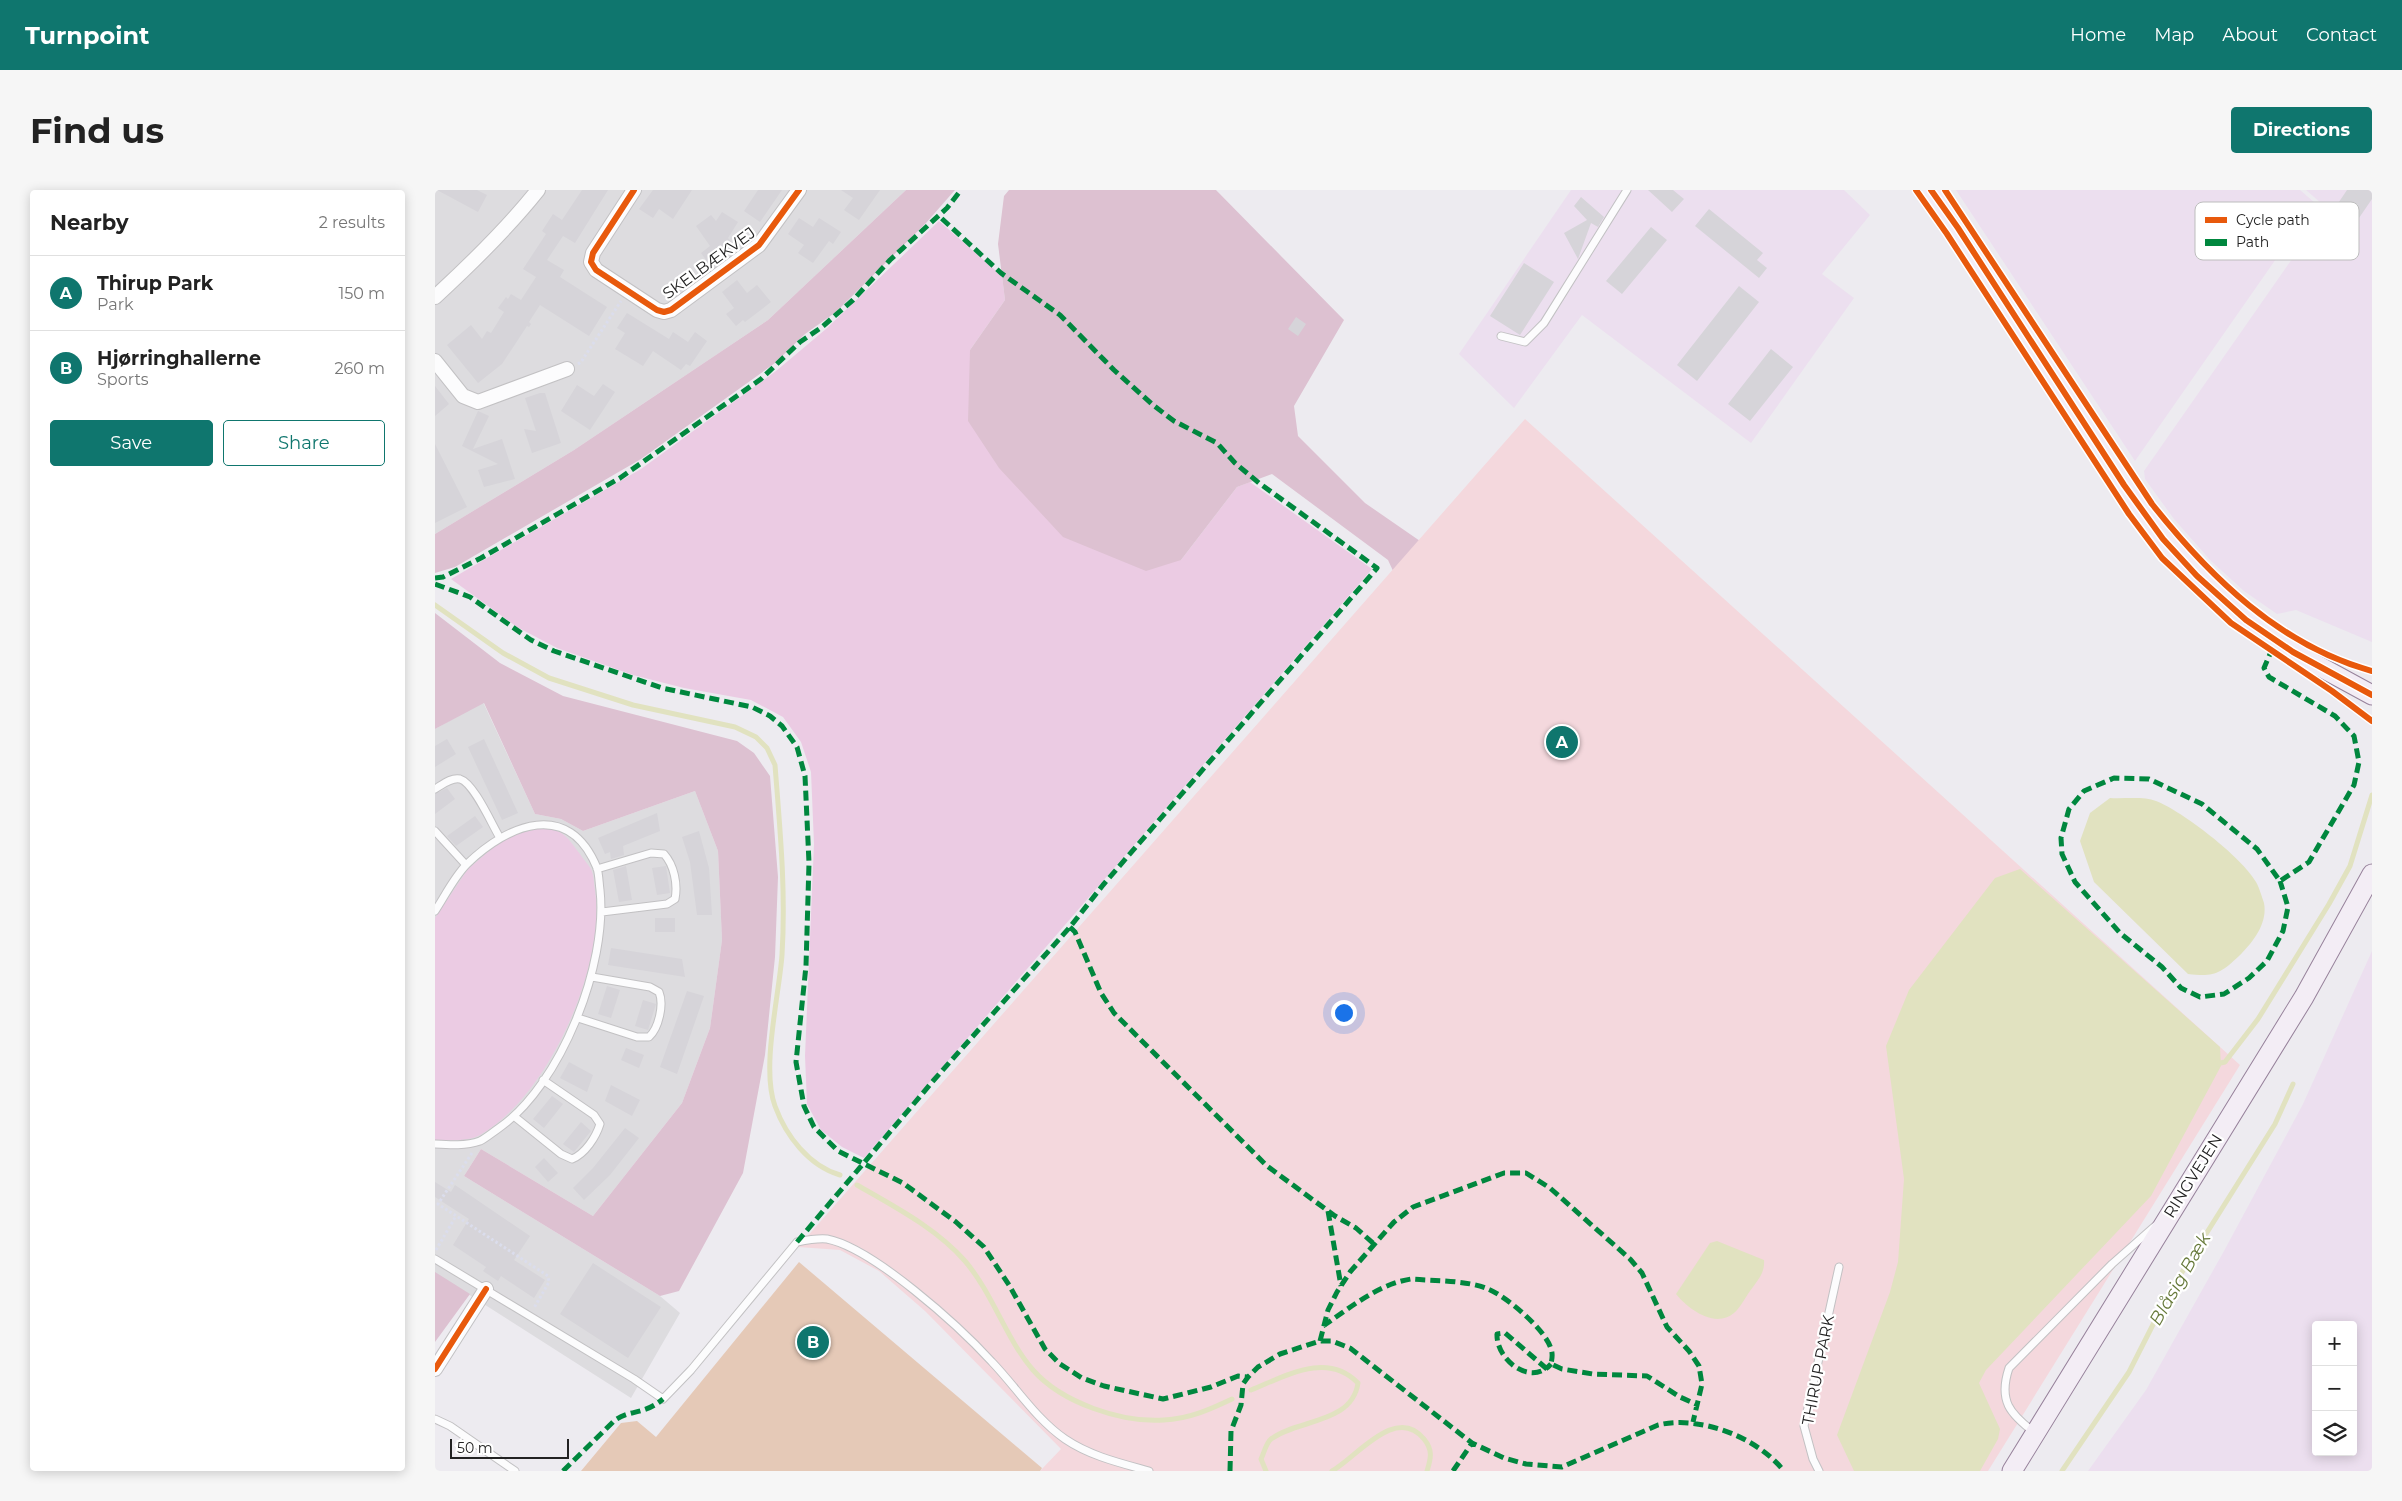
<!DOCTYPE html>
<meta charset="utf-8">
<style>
:root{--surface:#fff;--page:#f6f6f6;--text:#222;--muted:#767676;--line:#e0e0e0;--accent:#0f766e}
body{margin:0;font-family:Montserrat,sans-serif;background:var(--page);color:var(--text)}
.controls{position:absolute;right:15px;bottom:15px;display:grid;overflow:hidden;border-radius:5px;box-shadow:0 2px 12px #0003}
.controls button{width:45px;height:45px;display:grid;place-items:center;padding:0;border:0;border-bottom:1px solid var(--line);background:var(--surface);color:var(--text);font:25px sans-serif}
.scale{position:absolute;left:15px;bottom:12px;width:119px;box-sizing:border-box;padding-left:5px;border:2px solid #222;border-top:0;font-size:14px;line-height:18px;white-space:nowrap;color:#222;-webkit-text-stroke:4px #fff;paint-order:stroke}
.you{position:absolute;left:908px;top:822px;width:18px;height:18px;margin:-12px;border:4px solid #fff;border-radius:50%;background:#1a73e8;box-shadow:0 0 0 8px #1a73e833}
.badge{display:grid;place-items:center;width:32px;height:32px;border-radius:50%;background:var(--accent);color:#fff;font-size:16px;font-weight:700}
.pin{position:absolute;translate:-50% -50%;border:2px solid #fff;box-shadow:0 1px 5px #0006}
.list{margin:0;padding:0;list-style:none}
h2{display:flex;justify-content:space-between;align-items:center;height:65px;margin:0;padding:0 20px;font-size:21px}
h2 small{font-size:16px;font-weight:400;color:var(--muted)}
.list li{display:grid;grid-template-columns:32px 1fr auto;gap:15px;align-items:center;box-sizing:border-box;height:75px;padding:0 20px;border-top:1px solid var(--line)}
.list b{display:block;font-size:19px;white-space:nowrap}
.list p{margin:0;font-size:16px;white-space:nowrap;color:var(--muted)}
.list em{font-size:16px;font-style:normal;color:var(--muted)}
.actions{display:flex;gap:10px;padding:15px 20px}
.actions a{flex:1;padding:11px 0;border:1px solid var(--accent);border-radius:5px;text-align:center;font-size:18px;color:var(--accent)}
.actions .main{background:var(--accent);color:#fff}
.icon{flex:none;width:28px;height:28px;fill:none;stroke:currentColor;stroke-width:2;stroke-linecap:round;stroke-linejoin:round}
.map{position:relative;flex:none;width:1937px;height:1281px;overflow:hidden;border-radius:5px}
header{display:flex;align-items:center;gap:30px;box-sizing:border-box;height:70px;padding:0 25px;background:var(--accent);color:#fff}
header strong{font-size:24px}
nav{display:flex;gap:28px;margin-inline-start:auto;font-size:18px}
.intro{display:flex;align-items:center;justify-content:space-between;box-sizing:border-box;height:120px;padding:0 30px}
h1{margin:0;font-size:35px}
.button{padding:12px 22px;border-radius:5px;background:var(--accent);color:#fff;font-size:18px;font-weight:700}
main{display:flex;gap:30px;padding:0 30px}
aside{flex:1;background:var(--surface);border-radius:5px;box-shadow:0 2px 12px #0003}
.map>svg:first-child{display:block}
</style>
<header>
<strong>Turnpoint</strong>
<nav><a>Home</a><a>Map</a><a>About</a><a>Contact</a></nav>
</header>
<div class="intro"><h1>Find us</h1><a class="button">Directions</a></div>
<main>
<aside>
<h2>Nearby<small>2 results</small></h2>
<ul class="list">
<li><span class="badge">A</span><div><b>Thirup Park</b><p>Park</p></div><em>150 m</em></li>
<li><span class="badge">B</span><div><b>Hjørringhallerne</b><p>Sports</p></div><em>260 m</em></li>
</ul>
<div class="actions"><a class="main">Save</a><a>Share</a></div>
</aside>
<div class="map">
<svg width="1937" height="1281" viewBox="0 0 1937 1281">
<rect width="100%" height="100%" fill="#edebf0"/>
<path fill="#dddcdf" d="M 0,0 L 471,0 L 333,130 L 139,260 L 0,344 Z
M 48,512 L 100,624 L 126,629 L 148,641 L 260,601 L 283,661 L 287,750 L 275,838 L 247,913 L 158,1026 L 46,959 L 29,986 L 225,1106 L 245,1123 L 196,1208 L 0,1083 L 0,539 Z"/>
<path fill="#ecdfef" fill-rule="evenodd" d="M 1136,0 L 1409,0 L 1435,25 L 1387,84 L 1419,108 L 1316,253 L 1147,125 L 1079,218 L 1024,164 Z
M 1521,0 L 1865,0 L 1880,13 L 1700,271 Z
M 1871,0 L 1937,0 L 1937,452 L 1861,420 L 1842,424 L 1809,401 L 1776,371 L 1739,329 L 1710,289 L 1709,281 L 1864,59 L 1887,14 Z
M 1937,761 L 1937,1281 L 1653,1281 L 1711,1200 L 1789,1061 L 1868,914 ZM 1881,1135 L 1918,1135 L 1918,1262 L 1881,1262 Z"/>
<path fill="#ebcbe3" d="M 504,31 L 567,86 L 570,110 L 535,160 L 746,370 L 802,297 L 815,292 L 937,379 L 429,968 L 407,957 L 386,940 L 372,914 L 370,866 L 379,654 L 376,582 L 366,552 L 348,527 L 316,510 L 249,498 L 198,485 L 122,458 L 82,437 L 16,389 L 206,279 L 341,181 L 391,139 Z
M 111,637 C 131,643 132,647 145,664 C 148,669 153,674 156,679 C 159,685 159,695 160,701 C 171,776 113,907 45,945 C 32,952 14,950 0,950 L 0,728 L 33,679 L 67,650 L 89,642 Z"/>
<path fill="#ddc1d1" d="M 471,0 L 520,0 L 491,33 L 401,122 L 370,144 L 340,173 L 206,269 L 20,377 L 0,383 L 0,344 L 139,260 L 333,130 Z
M 574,0 L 781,0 L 909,130 L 859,216 L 863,246 L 930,313 L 985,351 L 959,383 L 953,370 L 837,284 L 802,297 L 746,370 L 711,381 L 628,347 L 564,278 L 533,231 L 535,160 L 570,110 L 563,54 L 569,6 Z
M 0,423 L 65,473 L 128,506 L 302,551 L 319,563 L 335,586 L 343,687 L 340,767 L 330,865 L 308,983 L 244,1101 L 225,1106 L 29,986 L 46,959 L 158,1026 L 247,913 L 275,838 L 287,750 L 283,661 L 260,601 L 148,641 L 126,629 L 100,624 L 49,513 L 0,539 Z
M 0,1082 L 35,1104 L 0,1152 Z"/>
<path fill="#f4d8dd" d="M 1090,229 L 1805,875 L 1553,1281 L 605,1281 L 626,1259 L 490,1121 L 444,1081 L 405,1060 L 363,1057 Z"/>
<path fill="#e5c9b7" d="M 364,1072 L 607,1278 L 605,1281 L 146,1281 L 186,1233 L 202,1231 L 221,1247 Z"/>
<path fill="#e1e2c0" d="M 1675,608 C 1689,609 1709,606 1721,611 C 1747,621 1807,667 1821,692 C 1824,697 1827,707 1829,713 C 1833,734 1817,753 1804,766 C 1785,784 1779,787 1753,784 L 1659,692 L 1645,651 L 1655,623 Z
M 1585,679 L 1785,857 L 1786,876 L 1716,1006 L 1551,1180 L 1544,1193 L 1565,1239 L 1563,1249 L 1545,1281 L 1419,1281 L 1402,1245 L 1455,1102 L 1463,1072 L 1469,989 L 1451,856 L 1474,800 L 1560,688 Z
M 1282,1051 L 1329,1070 C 1330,1083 1323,1090 1315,1101 C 1310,1108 1305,1118 1299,1123 C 1280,1139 1253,1119 1241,1104 L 1275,1053 Z"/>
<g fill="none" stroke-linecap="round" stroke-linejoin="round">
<path stroke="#e1e2c0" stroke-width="5" d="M 0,415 L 68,463 L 114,488 L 198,515 L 300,537 L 321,547 L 332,558 L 340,575 C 345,640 351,700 347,765 C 344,806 326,878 340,916 C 351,946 374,976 405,985
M 1781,874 L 1790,872 L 1823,829 L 1894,714 L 1915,676 L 1937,605
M 422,995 C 460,1017 501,1038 530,1071 C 558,1104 571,1149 598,1180 C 627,1213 687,1233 729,1230 C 754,1229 776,1219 797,1209
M 816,1200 C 851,1186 892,1161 923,1193 C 917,1234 863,1229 836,1249 C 831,1253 829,1263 826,1269 L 831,1281
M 897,1281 C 921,1268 961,1214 989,1249 C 998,1260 996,1268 992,1281
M 1627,1281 L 1694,1182 L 1734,1103 L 1840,934 L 1858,894"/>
</g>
<path fill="#d6d4d9" d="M 2,0 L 42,0 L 52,5 L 43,22 Z
M 147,0 L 173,0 L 140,53 L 128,46 L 112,70 L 129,80 L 125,87 L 172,117 L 154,146 L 105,115 L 94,132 L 96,134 L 94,137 L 92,136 L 67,174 L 43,193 L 12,155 L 36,135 L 47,149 L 52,141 L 56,143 L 69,122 L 63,118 L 71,107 L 73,109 L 76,104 L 86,110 L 101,87 L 88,79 L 111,44 L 107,41 L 118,24 L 127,30 Z
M 218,0 L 257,0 L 238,29 L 224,19 L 218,28 L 204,19 Z
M 323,0 L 347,0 L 325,32 L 309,21 Z
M 406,0 L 445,0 L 424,30 L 409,20 L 418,8 Z
M 1213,0 L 1238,0 L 1249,9 L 1237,22 Z
M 1912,0 L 1937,0 L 1937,9 L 1900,63 L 1879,49 Z
M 1146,7 L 1169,27 L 1163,37 L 1156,33 L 1143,69 L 1129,43 L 1152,30 L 1139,16 Z
M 1274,19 L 1328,63 L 1322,70 L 1332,78 L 1324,88 L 1260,36 Z
M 287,22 L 303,32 L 293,48 L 299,55 L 274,74 L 266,63 L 275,56 L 261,36 L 276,25 L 281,31 Z
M 364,28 L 378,37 L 384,28 L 406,42 L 398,54 L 394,51 L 378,73 L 363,63 L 369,55 L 353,44 Z
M 1216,37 L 1232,50 L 1187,104 L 1171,91 Z
M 1089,73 L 1119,92 L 1085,145 L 1055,126 Z
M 302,90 L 312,103 L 322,95 L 336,112 L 310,132 L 308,130 L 301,136 L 291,124 L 299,118 L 287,102 Z
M 1304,96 L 1324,112 L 1262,191 L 1242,175 Z
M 192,123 L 234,149 L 238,142 L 253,152 L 260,142 L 272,151 L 255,176 L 251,174 L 246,180 L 218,161 L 208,176 L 180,159 L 190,143 L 182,138 Z
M 861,127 L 871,134 L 863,146 L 853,139 Z
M 1336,159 L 1358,177 L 1315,231 L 1293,214 Z
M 168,194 L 180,202 L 155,240 L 126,221 L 142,195 L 159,206 Z
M 0,196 L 14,214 L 0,226 Z
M 105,203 L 110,203 L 126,253 L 97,263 L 89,239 L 101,241 L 90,208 Z
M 43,221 L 54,226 L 38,259 L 67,249 L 80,289 L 49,297 L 43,280 L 63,274 L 27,256 Z
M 0,254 L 32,317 L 0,333 Z
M 12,549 L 21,564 L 0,577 L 0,556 Z
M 49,549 L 83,623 L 67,630 L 33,557 Z
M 12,598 L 20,609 L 0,624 L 0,604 Z
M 222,623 L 225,641 L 188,656 L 189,665 L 176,669 L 175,662 L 170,664 L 163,648 Z
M 40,626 L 48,637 L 21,656 L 12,646 Z
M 264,641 L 274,678 L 277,725 L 262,725 L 255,672 L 247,647 Z
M 191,676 L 197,710 L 184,712 L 178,680 Z
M 231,676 L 235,703 L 222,705 L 217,678 Z
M 220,728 L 240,728 L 240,742 L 220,742 Z
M 176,758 L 247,769 L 250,787 L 173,775 Z
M 172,796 L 185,800 L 176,828 L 163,824 Z
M 252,801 L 269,806 L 242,884 L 225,877 Z
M 208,810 L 221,814 L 213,840 L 200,836 Z
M 191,858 L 209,865 L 204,878 L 186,870 Z
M 134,872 L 158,885 L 152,902 L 125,888 Z
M 176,895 L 205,910 L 197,926 L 170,911 Z
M 117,906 L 128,914 L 109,938 L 98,929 Z
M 146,932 L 156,941 L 139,962 L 128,954 Z
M 190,938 L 204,948 L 175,985 L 149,1010 L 138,998 L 158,978 Z
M 109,968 L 123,983 L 113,992 L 100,977 Z
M 0,992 L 16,1002 L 20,995 L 95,1046 L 79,1070 L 110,1090 L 99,1108 L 66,1086 L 63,1091 L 48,1081 L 51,1077 L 18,1055 L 34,1029 L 0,1007 Z
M 158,1073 L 226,1117 L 193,1168 L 125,1124 Z"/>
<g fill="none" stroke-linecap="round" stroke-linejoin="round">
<defs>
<path id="lane" d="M 1066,146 L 1090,152 L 1109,133 L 1192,0
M 0,599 C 7,595 16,587 25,589 C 39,593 57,635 65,648
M 0,641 L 31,675
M 162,679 L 216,663 L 229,664 C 239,675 243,694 240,709 L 232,714 L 167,722
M 0,721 C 10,706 19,687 32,674 C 73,634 134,609 162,678 C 164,684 164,693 165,700 C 173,774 126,895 64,938 C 58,942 51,948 45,951 C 31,956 15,955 0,954
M 143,828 L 202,847 L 214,847 C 224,838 229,814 224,802 L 215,797 L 157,787
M 80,927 L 126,964 L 137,969 C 150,964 161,947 165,934 L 159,925 L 108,890
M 0,1069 L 199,1189 L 228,1209 L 256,1180 L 362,1052 C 372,1050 382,1048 392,1049 C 438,1058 524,1136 557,1172 C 581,1197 601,1229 630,1249 C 655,1266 685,1273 714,1281
M 0,1229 L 15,1236 L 80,1281
M 1600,1243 C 1575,1224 1563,1211 1574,1178 L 1677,1074 L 1720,1036
M 1384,1281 L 1378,1269 L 1369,1236 L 1404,1077"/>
<path id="street" d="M 199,0 L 158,63 L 156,72 L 161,80 L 222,120 L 229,122 L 236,120 L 324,55 L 364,0
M 0,107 C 37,73 72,39 103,0
M 0,171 L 28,206 L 43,212 L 132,179
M 0,1179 L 51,1099"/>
<path id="secondary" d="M 1496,0 L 1523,38 L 1689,295 L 1728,349 L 1762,386 L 1811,430 L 1858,462 L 1937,505
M 1577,1281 L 1869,807 L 1937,684"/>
</defs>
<use href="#lane" stroke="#c2c1c3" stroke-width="9"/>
<use href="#street" stroke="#c2c1c3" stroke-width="16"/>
<use href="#secondary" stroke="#97829b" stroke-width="21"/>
<path stroke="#dbddec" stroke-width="3" stroke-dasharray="2.5 2.5" stroke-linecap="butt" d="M 143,174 L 146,172 L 186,111
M 37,963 L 3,1014 L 113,1086 L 114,1092 L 99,1118
M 1,1060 L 21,1026"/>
<use href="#lane" stroke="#fcfcfd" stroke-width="7"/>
<use href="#street" stroke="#fcfcfd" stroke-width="14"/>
<use href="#secondary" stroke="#f3edf5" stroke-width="19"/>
<path stroke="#00873e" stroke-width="5" stroke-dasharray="10 5" stroke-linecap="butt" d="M 0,388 L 8,387 L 46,368 L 185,288 L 326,189 L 365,152 L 387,137 L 418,110 L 455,70 L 512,18 L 526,0
M 0,394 L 35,407 L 96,450 L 119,461 L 227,498 L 317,517 L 335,526 L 347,536 L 362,557 L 370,586 L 374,673 L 371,776 L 361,872 L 369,916 L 379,937 L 403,961 L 468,993 L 521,1032 L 549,1057 L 574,1095 L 610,1159 L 625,1174 L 647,1188 L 669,1196 L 728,1209 L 776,1197 L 803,1186 L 813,1187
M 1838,457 L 1829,478 L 1834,487 L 1900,526 L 1919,546 L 1924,572 L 1919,595 L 1874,672 L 1845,691 L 1822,659 L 1767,614 L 1714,589 L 1679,588 L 1649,601 L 1634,619 L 1626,648 L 1627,664 L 1640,692 L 1685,743 L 1727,777 L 1746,798 L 1765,807 L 1789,804 L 1814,788 L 1832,771 L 1848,741 L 1853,717 L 1845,691
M 635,737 L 640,742 L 666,803 L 679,823 L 832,976 L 900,1026 L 921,1038 L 939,1054
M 893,1021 L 906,1096
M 362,1052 L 498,891 L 635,737 L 668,695 L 942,378 L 824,293 L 800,273 L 782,253 L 739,231 L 718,215 L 679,180 L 625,125 L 566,83 L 504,26
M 888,1136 C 915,1118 943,1094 976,1089 C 999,1091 1032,1090 1053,1099 C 1071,1106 1111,1140 1116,1159 C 1118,1164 1117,1169 1116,1174 L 1127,1179 L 1158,1184 L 1212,1186 L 1245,1207 L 1263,1215
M 885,1151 L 893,1120 L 902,1102 L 915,1082 L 959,1032 L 978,1017 L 1069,983 L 1091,983 L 1115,998 L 1195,1069 L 1207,1083 L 1232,1137 L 1254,1161 L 1264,1176 L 1267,1194 L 1258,1232
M 1112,1179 L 1070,1143 L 1062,1144 C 1061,1170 1096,1197 1116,1174
M 128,1281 L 180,1230 C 197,1219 209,1225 228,1209
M 795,1281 L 796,1241 L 806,1215 L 808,1194 L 813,1187 L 823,1177 L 845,1164 L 885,1151 L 897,1151 L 915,1158 L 1037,1253 L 1069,1268 L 1091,1274 L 1127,1277 L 1223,1235 C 1265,1225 1322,1247 1349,1281
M 1018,1281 L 1037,1253"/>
<defs>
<path id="cycleway" d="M 199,0 L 158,63 L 156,72 L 161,80 L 222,120 L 229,122 L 236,120 L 324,55 L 364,0
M 1481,0 L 1512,44 L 1694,324 L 1727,368 L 1796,433 L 1897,501 L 1937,531
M 1496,0 L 1523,38 L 1689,295 L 1728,349 L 1762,386 L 1811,430 L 1858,462 L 1937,505
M 1510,0 L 1717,314 C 1775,387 1845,456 1937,481
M 0,1179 L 51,1099"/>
</defs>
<use href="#cycleway" stroke="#fff" stroke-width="9"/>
<use href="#cycleway" stroke="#e8590c" stroke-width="6"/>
</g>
<g text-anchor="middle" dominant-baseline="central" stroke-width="4.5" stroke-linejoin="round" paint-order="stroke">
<g font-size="16" fill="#222" stroke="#fff">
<text transform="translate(274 73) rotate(-36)">SKELBÆKVEJ</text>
<text transform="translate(1758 986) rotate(-58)">RINGVEJEN</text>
<text transform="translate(1383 1180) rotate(-79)">THIRUP PARK</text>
</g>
<g font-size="18" font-style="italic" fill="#667939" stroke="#fff">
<text transform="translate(1745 1089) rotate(-60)">Blåsig Bæk</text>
</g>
</g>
<rect x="1760" y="12" width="164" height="58" rx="8" fill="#fff" stroke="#bdbdbd" stroke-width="1"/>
<rect x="1770" y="27" width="22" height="6" fill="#e8590c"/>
<rect x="1770" y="49" width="22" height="7" fill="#00873e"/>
<g font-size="14" fill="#222">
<text x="1801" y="35">Cycle path</text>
<text x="1801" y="57">Path</text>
</g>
</svg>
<div class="controls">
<button>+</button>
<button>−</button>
<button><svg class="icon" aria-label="layers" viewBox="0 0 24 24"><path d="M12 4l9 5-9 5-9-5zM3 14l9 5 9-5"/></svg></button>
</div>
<div class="scale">50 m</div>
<div class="you"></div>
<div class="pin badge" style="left:1127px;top:552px">A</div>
<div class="pin badge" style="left:378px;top:1152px">B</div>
</div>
</main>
